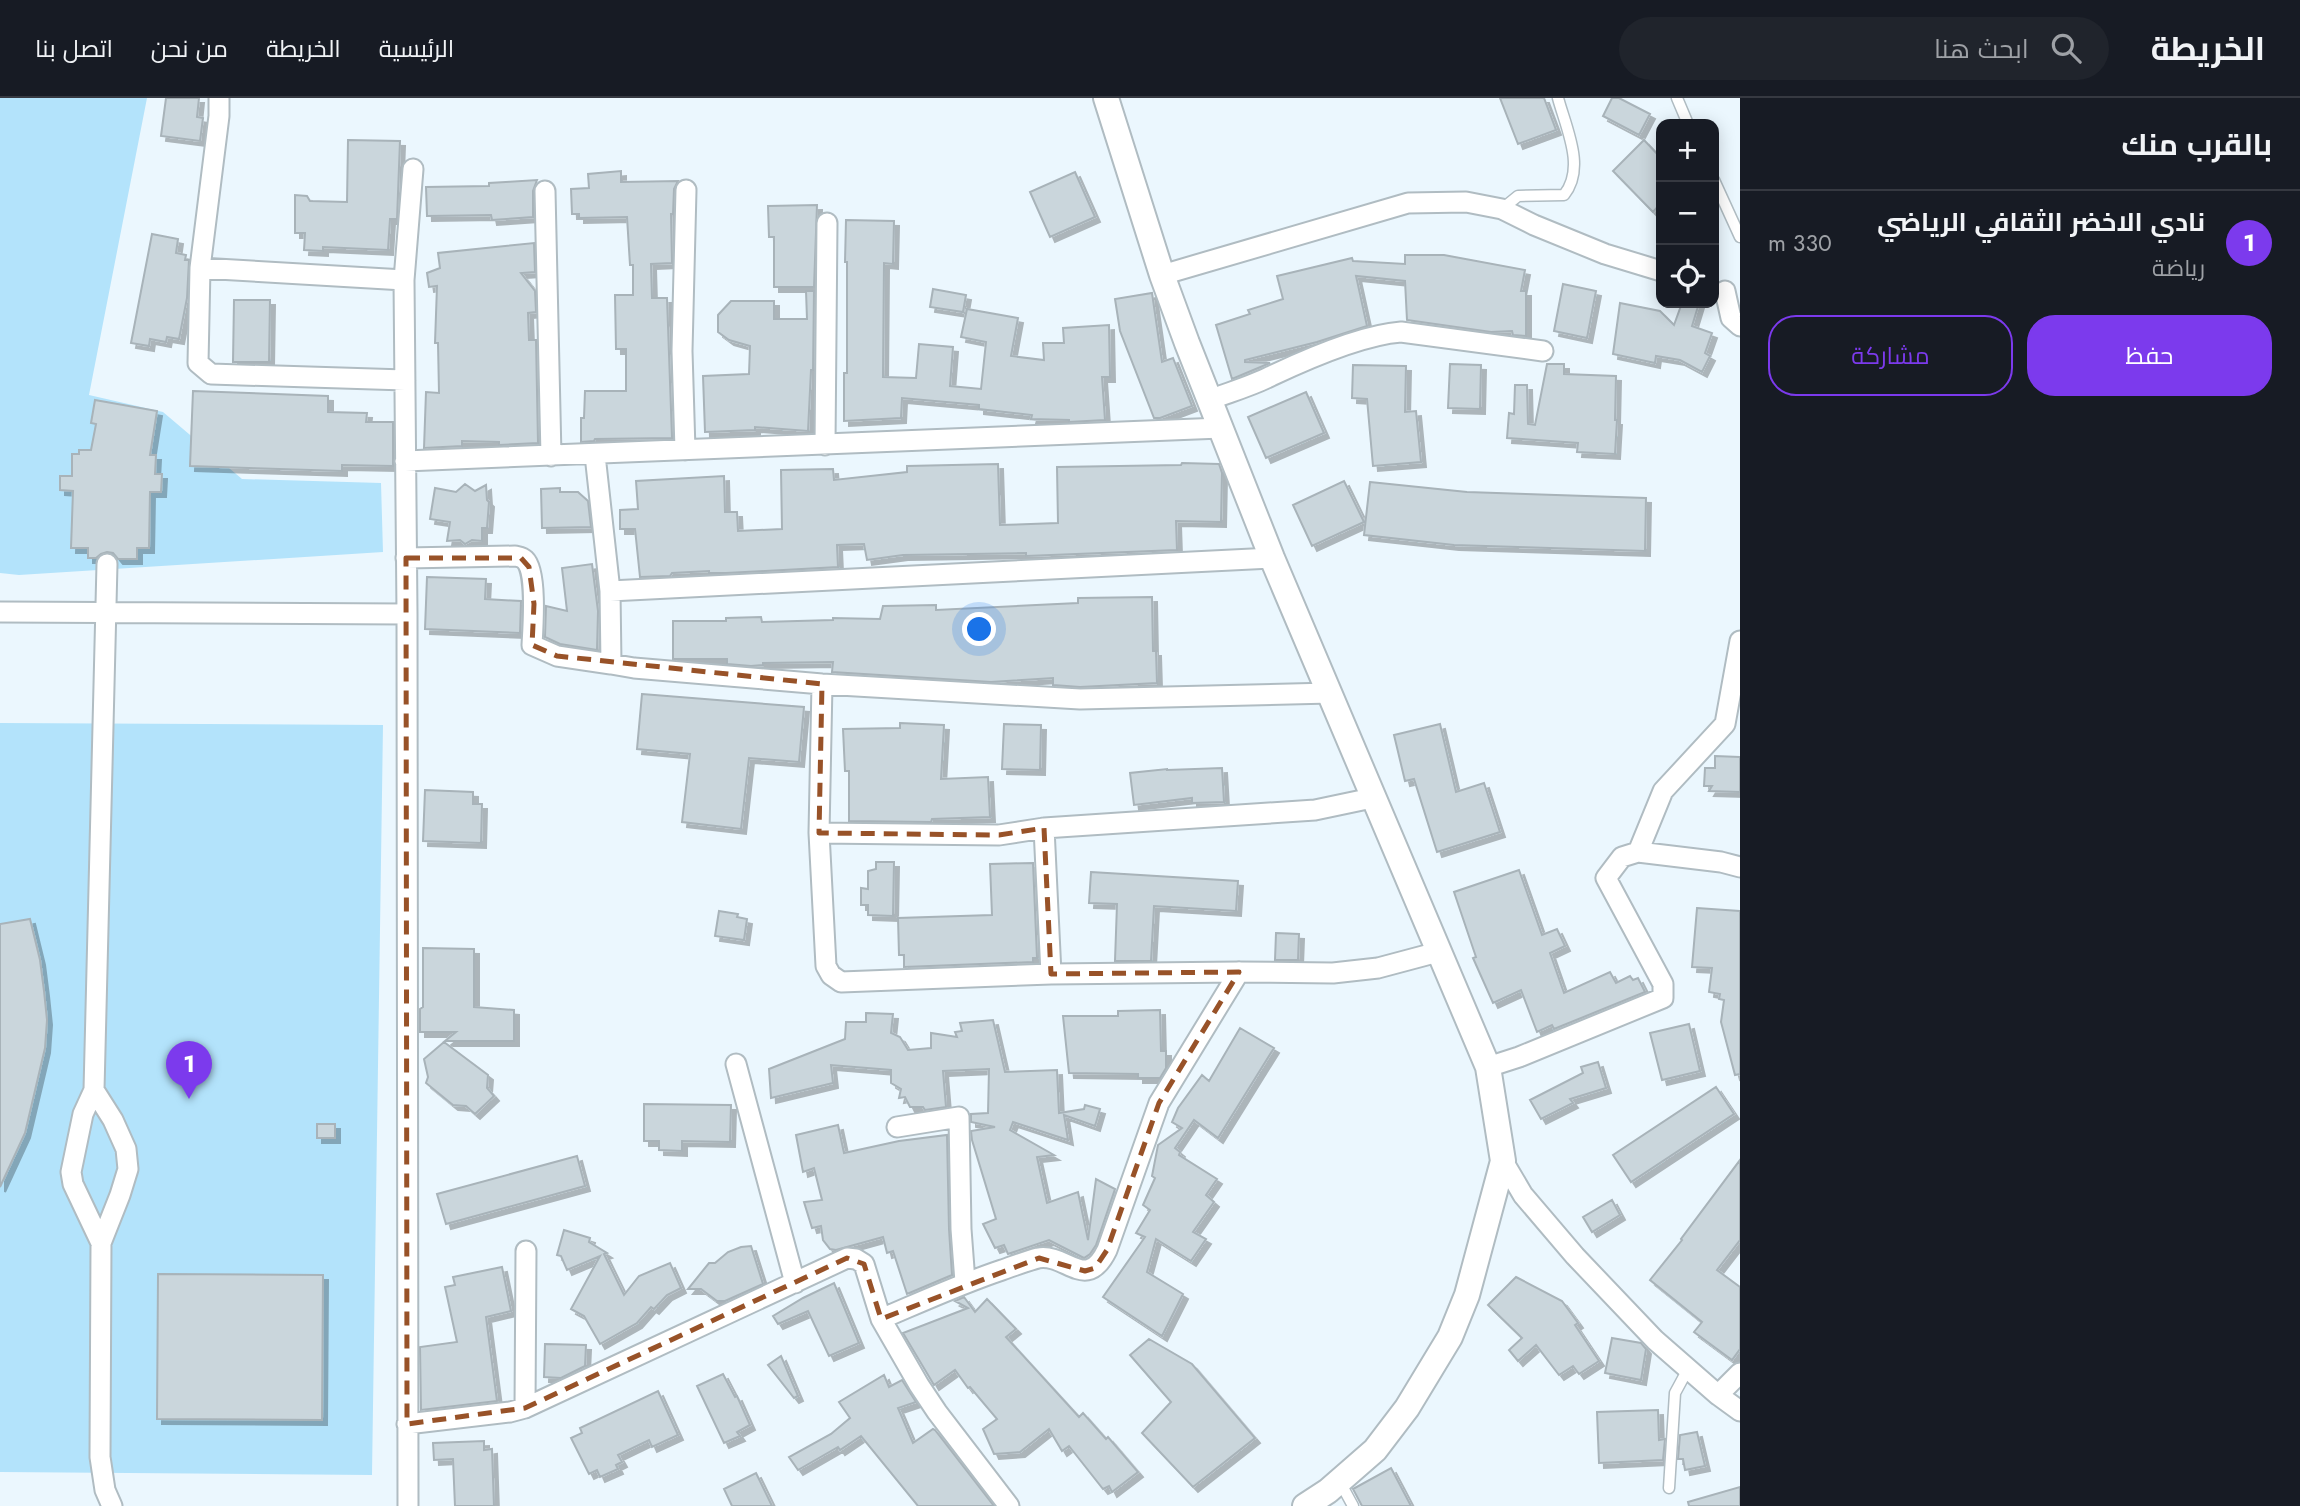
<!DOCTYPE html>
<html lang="ar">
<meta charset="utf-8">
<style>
:root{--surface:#171b24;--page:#20242c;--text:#f1f3f6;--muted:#9ea1a6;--line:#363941;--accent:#7c3aed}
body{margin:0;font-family:Jost,Cairo,sans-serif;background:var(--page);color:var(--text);direction:rtl}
.controls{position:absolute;right:21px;top:21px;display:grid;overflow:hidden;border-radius:14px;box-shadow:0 4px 18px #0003}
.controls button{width:63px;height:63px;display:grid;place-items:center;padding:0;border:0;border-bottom:2px solid var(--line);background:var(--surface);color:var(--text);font:35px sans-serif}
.you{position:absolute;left:980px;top:532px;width:24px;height:24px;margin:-18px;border:5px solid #fff;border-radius:50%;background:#1a73e8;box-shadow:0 0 0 10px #1a73e833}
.badge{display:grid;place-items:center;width:46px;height:46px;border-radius:50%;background:var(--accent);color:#fff;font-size:23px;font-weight:700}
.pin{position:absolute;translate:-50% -58px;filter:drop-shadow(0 2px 4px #0008)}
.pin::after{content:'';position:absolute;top:37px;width:24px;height:21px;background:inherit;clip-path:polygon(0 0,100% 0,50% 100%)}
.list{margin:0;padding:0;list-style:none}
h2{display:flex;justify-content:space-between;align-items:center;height:91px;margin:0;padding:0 28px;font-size:30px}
h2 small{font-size:23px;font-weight:400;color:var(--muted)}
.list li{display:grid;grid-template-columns:46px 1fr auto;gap:21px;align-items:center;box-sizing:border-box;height:105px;padding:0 28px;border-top:2px solid var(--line)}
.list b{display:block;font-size:26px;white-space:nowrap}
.list p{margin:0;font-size:23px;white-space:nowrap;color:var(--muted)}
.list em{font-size:23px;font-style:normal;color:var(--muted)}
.actions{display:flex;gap:14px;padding:21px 28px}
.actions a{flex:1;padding:16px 0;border:2px solid var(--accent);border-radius:28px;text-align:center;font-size:24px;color:var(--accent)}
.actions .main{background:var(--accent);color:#fff}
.icon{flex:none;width:38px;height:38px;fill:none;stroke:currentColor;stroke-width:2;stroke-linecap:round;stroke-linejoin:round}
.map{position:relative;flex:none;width:1740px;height:1408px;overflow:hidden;direction:ltr}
header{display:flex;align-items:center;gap:42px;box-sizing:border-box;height:98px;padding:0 35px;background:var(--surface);border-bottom:2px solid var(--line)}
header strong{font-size:33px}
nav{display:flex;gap:38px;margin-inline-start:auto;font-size:24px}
.search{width:490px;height:63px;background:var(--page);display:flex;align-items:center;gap:18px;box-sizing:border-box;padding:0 24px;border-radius:38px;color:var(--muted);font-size:26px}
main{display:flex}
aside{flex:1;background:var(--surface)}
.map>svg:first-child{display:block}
</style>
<header>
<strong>الخريطة</strong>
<div class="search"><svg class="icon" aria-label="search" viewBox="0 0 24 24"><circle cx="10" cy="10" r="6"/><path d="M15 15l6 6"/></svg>ابحث هنا</div>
<nav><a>الرئيسية</a><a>الخريطة</a><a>من نحن</a><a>اتصل بنا</a></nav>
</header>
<main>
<aside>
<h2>بالقرب منك<small></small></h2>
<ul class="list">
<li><span class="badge">1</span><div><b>نادي الاخضر الثقافي الرياضي</b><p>رياضة</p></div><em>330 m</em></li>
</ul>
<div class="actions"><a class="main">حفظ</a><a>مشاركة</a></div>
</aside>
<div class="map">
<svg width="1740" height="1408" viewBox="0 0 1740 1408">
<defs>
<filter id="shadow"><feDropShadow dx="5" dy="5" stdDeviation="0" flood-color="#0004"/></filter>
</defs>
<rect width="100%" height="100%" fill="#ebf7fe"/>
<path fill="#b3e3fb" d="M 0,0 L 147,0 L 89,297 L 163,314 L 242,381 L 381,385 L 383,454 L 19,477 L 0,475 Z
M 0,625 L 383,627 L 372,1377 L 0,1374 Z"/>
<path fill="#cad6dc" stroke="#a8b3b9" stroke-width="2" filter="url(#shadow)" d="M 166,0 L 199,0 L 197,19 L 203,20 L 200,43 L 161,38 Z
M 1500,0 L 1544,0 L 1556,32 L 1518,46 Z
M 1612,0 L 1619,0 L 1650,16 L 1639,37 L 1603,18 Z
M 348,42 L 400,43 L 397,121 L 390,121 L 388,152 L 323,149 L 323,153 L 304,152 L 305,135 L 295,135 L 295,97 L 307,98 L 310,103 L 347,104 Z
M 1644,42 L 1661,60 L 1661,105 L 1653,114 L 1613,73 Z
M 621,73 L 621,84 L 678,83 L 674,91 L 673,116 L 671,116 L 672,165 L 651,166 L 652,200 L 667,200 L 672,340 L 595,341 L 594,343 L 581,344 L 581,320 L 584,320 L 585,293 L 626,293 L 626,251 L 616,251 L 615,197 L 633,197 L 633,167 L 630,167 L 627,119 L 579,120 L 579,116 L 572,116 L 571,91 L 589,90 L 588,76 Z
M 1075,74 L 1095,119 L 1050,139 L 1030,94 Z
M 537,82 L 533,93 L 533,119 L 492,122 L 491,117 L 427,118 L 426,89 L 489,88 L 489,85 Z
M 817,107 L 814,189 L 774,189 L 774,139 L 769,139 L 768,108 Z
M 846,122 L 894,123 L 893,166 L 884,165 L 883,279 L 916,280 L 919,246 L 953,249 L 950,288 L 981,291 L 986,244 L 961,239 L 967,211 L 1018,220 L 1011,258 L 1044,262 L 1043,245 L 1064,245 L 1063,230 L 1109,227 L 1110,279 L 1102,279 L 1105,322 L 1069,324 L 1069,322 L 1031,321 L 1032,317 L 979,311 L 979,307 L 902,300 L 901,320 L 844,323 L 844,275 L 847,275 L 847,164 L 845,164 Z
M 152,136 L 178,141 L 176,155 L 186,157 L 185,162 L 189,162 L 187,200 L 179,241 L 167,239 L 166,244 L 150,241 L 149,248 L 131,245 Z
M 534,145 L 535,174 L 521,175 L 535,193 L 536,214 L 528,215 L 529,242 L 536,242 L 538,345 L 499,347 L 499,344 L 462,343 L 462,348 L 424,350 L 426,294 L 439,295 L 438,245 L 435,245 L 437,188 L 429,189 L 427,175 L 440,170 L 438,155 Z
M 1405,157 L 1444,157 L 1525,172 L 1521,193 L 1526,193 L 1526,238 L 1513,237 L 1512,233 L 1491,234 L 1407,222 L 1405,183 L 1356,178 L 1367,228 L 1317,244 L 1245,262 L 1245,264 L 1270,265 L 1232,281 L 1216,227 L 1250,216 L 1248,212 L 1283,201 L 1277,178 L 1352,160 L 1353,163 L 1405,166 Z
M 1563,186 L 1596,193 L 1587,240 L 1554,233 Z
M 933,191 L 966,197 L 963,214 L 930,209 Z
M 806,193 L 814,193 L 813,272 L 811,272 L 808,333 L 755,329 L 755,332 L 705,334 L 703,278 L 749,276 L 750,248 L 729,242 L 718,234 L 718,217 L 731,203 L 774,203 L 774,221 L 807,221 Z
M 1152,195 L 1162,264 L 1173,260 L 1192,308 L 1160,320 L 1154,320 L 1120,233 L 1115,201 Z
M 234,202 L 270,202 L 269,264 L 233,264 Z
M 1620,205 L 1660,213 L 1674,227 L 1682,205 L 1699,205 L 1692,228 L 1712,235 L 1705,255 L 1710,258 L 1702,274 L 1680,262 L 1656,258 L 1655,265 L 1613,256 Z
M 1450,266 L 1481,267 L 1480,311 L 1448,310 Z
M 1547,266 L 1564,266 L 1564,276 L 1616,278 L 1615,322 L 1617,322 L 1615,356 L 1577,354 L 1578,345 L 1507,340 L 1509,315 L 1514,316 L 1515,287 L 1527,287 L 1528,326 L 1535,327 Z
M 1353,267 L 1406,268 L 1405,314 L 1416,313 L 1421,364 L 1373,368 L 1367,301 L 1352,300 Z
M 193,293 L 328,298 L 328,314 L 367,315 L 366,324 L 393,324 L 393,368 L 342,367 L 342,373 L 190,368 Z
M 1306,294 L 1324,335 L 1266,360 L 1248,319 Z
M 95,302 L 157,313 L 150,357 L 156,357 L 155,376 L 162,376 L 161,394 L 150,394 L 149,450 L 137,450 L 137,461 L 118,461 L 113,455 L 107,454 L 101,456 L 96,460 L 88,460 L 88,450 L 71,450 L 73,393 L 60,392 L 60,378 L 72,378 L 72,356 L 79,356 L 79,352 L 91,352 L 96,326 L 91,325 Z
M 1182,365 L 1219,366 L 1222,375 L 1221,424 L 1176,423 L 1177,452 L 1026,458 L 1026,455 L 903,457 L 867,462 L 864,446 L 837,447 L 838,469 L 726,475 L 709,475 L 709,473 L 672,475 L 670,478 L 640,479 L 635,431 L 620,431 L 620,412 L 638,411 L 636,383 L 724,378 L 725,414 L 737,414 L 738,433 L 782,431 L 781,372 L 833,371 L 834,382 L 907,374 L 907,368 L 998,366 L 1000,427 L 1058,425 L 1057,369 L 1181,367 Z
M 1344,383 L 1364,424 L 1312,448 L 1293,407 Z
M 1370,384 L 1467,394 L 1646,400 L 1645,453 L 1454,447 L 1364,437 Z
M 465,386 L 475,393 L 486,387 L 487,402 L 489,404 L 487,430 L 482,430 L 482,443 L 472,442 L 465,446 L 460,442 L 447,443 L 450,424 L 430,421 L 435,390 L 456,394 Z
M 560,390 L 560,394 L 578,394 L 588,403 L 591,429 L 542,430 L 541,391 Z
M 592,466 L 598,513 L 597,552 L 560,546 L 545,539 L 546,508 L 567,513 L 562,470 Z
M 427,479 L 486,481 L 485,501 L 521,503 L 520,535 L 425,531 Z
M 1152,499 L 1153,553 L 1156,553 L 1157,585 L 1080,589 L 1053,587 L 1053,580 L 991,584 L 832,574 L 833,564 L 763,565 L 763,567 L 751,568 L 727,566 L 727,561 L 673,561 L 673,523 L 726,523 L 726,520 L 761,519 L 762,524 L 833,522 L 833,520 L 880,521 L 883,508 L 936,507 L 936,512 L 1078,505 L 1078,500 Z
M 642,596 L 804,609 L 799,664 L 749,660 L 741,731 L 682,724 L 690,656 L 637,651 Z
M 900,625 L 944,627 L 941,681 L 988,679 L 990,719 L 932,721 L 931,724 L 849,723 L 849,673 L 845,673 L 843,631 L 900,630 Z
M 1004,626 L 1041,627 L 1040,672 L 1002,671 Z
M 1440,626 L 1456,694 L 1484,685 L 1500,734 L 1437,754 L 1414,681 L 1405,683 L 1394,637 Z
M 1715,658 L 1740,659 L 1740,694 L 1709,693 L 1712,688 L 1704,688 L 1705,670 L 1715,670 Z
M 1222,670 L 1224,704 L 1192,705 L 1192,700 L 1134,707 L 1130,675 L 1167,671 L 1167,672 Z
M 425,692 L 473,694 L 473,706 L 482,706 L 481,745 L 423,743 Z
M 876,764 L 894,764 L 893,818 L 868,817 L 868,807 L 861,807 L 861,790 L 868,791 L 868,773 L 876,771 Z
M 1033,765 L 1037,860 L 1033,860 L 1033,864 L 904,869 L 904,857 L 899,857 L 898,820 L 992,817 L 990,766 Z
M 1519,772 L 1542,837 L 1557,831 L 1565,848 L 1550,855 L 1564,895 L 1610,874 L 1616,885 L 1630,878 L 1633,882 L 1638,880 L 1645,894 L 1554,931 L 1552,927 L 1537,934 L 1521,892 L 1493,905 L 1473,860 L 1476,859 L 1454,794 Z
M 1091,774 L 1238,783 L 1236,813 L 1154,808 L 1151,863 L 1115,863 L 1117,806 L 1089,805 Z
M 1697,810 L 1740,813 L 1740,976 L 1735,977 L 1721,924 L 1724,902 L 1719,901 L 1720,896 L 1709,894 L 1712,870 L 1692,869 Z
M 719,813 L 738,816 L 737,819 L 747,821 L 744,842 L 715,838 Z
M 30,821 L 40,862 L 44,893 L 47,922 L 45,950 L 25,1035 L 0,1089 L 0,826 Z
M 1276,835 L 1299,836 L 1298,862 L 1275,862 Z
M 423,850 L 474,851 L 474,909 L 514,912 L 514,943 L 445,943 L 456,934 L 420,934 L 420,911 L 423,909 Z
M 1160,912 L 1161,953 L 1166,953 L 1166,970 L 1160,980 L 1138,980 L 1138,976 L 1069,975 L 1063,918 L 1118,918 L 1118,913 Z
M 866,915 L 893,916 L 891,935 L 900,939 L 908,952 L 931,950 L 931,935 L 957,939 L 955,934 L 962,933 L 960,925 L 993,922 L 1005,974 L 1057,972 L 1059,1015 L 1084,1011 L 1085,1007 L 1100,1011 L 1095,1028 L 1064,1017 L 1068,1042 L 1013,1024 L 1010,1032 L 1054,1057 L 1037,1059 L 1047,1105 L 1078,1094 L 1088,1142 L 1096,1081 L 1115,1091 L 1096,1147 L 1090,1156 L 1084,1160 L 1049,1142 L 1008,1156 L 1004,1147 L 995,1150 L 983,1126 L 996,1121 L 972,1042 L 971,1033 L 995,1029 L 971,1024 L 971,1016 L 988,1015 L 989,971 L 943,973 L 946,1009 L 925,1012 L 923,1009 L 910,1009 L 905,999 L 899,1000 L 901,991 L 891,985 L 891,972 L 831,967 L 833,985 L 771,1000 L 769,971 L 845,941 L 846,924 L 866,924 Z
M 1689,926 L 1700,973 L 1662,982 L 1650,935 Z
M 1240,930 L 1274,950 L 1218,1040 L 1194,1022 L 1175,1050 L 1180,1054 L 1179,1057 L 1217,1081 L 1206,1097 L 1214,1104 L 1193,1134 L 1206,1141 L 1191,1163 L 1156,1141 L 1147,1174 L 1183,1196 L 1162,1238 L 1103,1199 L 1145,1139 L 1136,1135 L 1150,1112 L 1143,1107 L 1155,1080 L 1152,1078 L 1158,1047 L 1182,1030 L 1172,1024 L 1178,1010 L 1202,977 L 1209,983 Z
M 444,944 L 488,977 L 487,990 L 494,998 L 475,1016 L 466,1008 L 453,1007 L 426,985 L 428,979 L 424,961 Z
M 1598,964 L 1606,990 L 1570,1001 L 1573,1005 L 1541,1021 L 1530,1002 L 1583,975 L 1581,969 Z
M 1716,989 L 1734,1016 L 1631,1084 L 1613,1057 Z
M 644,1006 L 731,1007 L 730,1044 L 682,1043 L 682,1053 L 659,1052 L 659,1043 L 644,1043 Z
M 317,1026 L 335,1026 L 335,1040 L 317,1040 Z
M 838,1027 L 844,1055 L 899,1043 L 947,1037 L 949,1131 L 952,1177 L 907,1196 L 893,1153 L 887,1155 L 883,1139 L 836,1152 L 830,1151 L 823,1142 L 821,1128 L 812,1130 L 804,1104 L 822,1102 L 814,1070 L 803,1074 L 796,1037 Z
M 577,1058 L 585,1088 L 446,1126 L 437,1096 Z
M 1740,1062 L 1740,1142 L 1717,1172 L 1740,1189 L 1740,1251 L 1732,1262 L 1694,1234 L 1702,1224 L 1650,1182 L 1682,1142 L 1681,1141 Z
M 1612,1102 L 1620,1117 L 1592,1134 L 1583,1119 Z
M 564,1132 L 590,1140 L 589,1144 L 607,1155 L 604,1156 L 624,1197 L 639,1178 L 670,1165 L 681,1190 L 667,1197 L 654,1211 L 651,1209 L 637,1225 L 600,1246 L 584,1218 L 571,1211 L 600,1158 L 567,1172 L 561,1158 L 557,1157 Z
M 751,1148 L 763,1186 L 725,1203 L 717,1203 L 701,1191 L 688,1191 L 709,1165 L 715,1165 L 728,1154 L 741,1149 Z
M 502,1169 L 511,1213 L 486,1219 L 497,1303 L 421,1312 L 420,1249 L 457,1244 L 445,1189 L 455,1187 L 453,1179 Z
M 158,1176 L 323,1177 L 322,1322 L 157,1321 Z
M 1516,1179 L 1562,1203 L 1578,1225 L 1575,1227 L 1599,1263 L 1579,1276 L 1573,1268 L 1559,1277 L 1536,1247 L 1518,1263 L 1509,1252 L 1522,1240 L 1488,1207 Z
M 834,1185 L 859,1245 L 829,1258 L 808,1213 L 778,1226 L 773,1218 L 803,1200 Z
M 964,1199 L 975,1214 L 987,1201 L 1016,1231 L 1006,1239 L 1079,1319 L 1083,1315 L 1106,1341 L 1108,1339 L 1138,1374 L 1112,1394 L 1109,1388 L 1103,1391 L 1069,1348 L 1062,1353 L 1049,1331 L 1020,1354 L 994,1356 L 983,1331 L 997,1321 L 970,1289 L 968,1290 L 955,1272 L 934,1287 L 903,1235 L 968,1210 L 955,1203 Z
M 1612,1240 L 1641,1245 L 1646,1251 L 1641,1282 L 1605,1275 Z
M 1149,1241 L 1192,1266 L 1255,1340 L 1193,1389 L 1142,1335 L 1171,1304 L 1130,1257 Z
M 545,1246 L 586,1247 L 585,1268 L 561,1280 L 544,1279 Z
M 781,1258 L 798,1298 L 794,1300 L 768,1267 Z
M 723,1276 L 735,1299 L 737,1298 L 750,1327 L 737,1334 L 740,1338 L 724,1345 L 697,1288 Z
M 884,1277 L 889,1289 L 902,1282 L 916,1304 L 898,1310 L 913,1345 L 933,1331 L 935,1332 L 994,1408 L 918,1408 L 861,1338 L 840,1352 L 838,1349 L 798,1372 L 789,1359 L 831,1336 L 850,1320 L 839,1304 Z
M 658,1293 L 678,1337 L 652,1349 L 649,1342 L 618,1357 L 622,1364 L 616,1367 L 618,1371 L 600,1379 L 597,1372 L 589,1376 L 571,1340 L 582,1335 L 580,1330 Z
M 1658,1312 L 1659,1342 L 1665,1341 L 1663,1362 L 1599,1365 L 1597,1314 Z
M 1697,1334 L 1705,1368 L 1685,1372 L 1683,1361 L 1678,1361 L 1680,1337 Z
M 484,1343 L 484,1352 L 492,1351 L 494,1408 L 455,1408 L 453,1361 L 434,1362 L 433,1345 Z
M 1391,1370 L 1411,1408 L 1362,1408 L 1353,1391 Z
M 756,1375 L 772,1408 L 732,1408 L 724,1391 Z
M 1740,1389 L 1740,1408 L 1689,1408 L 1688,1404 Z"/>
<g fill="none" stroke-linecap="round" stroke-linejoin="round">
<defs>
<path id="service" d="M 1677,0 L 1688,26
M 1714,82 L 1740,139
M 1502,111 L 1518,98 L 1564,97 C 1586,70 1566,30 1558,0
M 1340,1384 L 1353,1408
M 1669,1390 L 1675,1295 L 1688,1271"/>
<path id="minor" d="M 219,0 L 219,18 L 200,170 L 198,265 L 211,276 L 405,282
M 545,93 L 551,358
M 200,170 L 404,182
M 1162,177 L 1408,105 L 1466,104 L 1502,111 L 1534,127 L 1605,156 L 1661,173
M 1725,193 L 1731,220 L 1740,228
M 1209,302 C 1230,294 1252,288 1271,278 C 1307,261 1361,237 1401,234 L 1543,253
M 825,347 L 827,125
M 685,352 L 682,253 L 686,92
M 595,357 L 610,493 L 611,566 L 634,570 L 822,586 L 1080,601 L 1331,595
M 405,363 L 1221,330
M 406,460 L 515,458 C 519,459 522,459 525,462 C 537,473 533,530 532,547 L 557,558 L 611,566
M 610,493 L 1272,460
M 0,514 L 407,516
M 822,586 L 819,735 L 826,868 L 831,877 L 841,884 L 1051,876 L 1239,874 L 1333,875 L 1378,870 L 1438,854
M 1044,730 L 1051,876
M 819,735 L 999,737 L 1044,730 L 1315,712 L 1372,700
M 1638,754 L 1721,764 L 1740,769
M 736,966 L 795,1185
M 1488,969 L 1519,959 L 1663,900 L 1663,886 L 1606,780 L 1622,759 L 1638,754 L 1663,693 L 1725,626 L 1740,543
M 94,992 L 113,1022 L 126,1051 L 128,1071 L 120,1097 L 101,1145 L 100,1359 L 105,1392 L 112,1408
M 897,1029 L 959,1019 L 961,1131 L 965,1184
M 1503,1063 L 1523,1097 L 1575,1158 L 1655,1242 L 1718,1297 L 1740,1313
M 101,1145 L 73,1086 L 71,1074 L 83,1016 L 94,992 L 107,466
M 881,1221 C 921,1204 960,1186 1002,1172 C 1014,1168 1026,1163 1038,1160 C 1067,1155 1086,1195 1107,1152 L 1159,1005 L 1239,874
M 1718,1297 L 1740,1275
M 525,1310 L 526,1153
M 407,1326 L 510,1314 L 525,1310 L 847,1160 L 856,1161 L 864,1166 L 881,1221 L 919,1287 L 937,1314 L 1009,1408
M 408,1408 L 407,516 L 404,182 L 413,71"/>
<path id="tertiary" d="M 1106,0 L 1162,177 L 1187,245 L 1272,460 L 1488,969 L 1503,1063 L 1467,1197 L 1450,1239 L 1407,1310 L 1375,1352 L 1328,1393 L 1305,1408"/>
</defs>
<use href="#service" stroke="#b0bcc2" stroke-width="13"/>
<use href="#minor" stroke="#b0bcc2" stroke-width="23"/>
<use href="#tertiary" stroke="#b0bcc2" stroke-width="28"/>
<use href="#service" stroke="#fff" stroke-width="10"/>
<use href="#minor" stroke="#fff" stroke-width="19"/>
<use href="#tertiary" stroke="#fff" stroke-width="24"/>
</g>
<path fill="none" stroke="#985228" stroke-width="5" stroke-dasharray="14 9" stroke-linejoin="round" d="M 406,460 L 521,460 L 529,469 L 534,506 L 532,547 L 557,558 L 822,586 L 819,735 L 999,737 L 1044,730 L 1051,876 L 1239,874 L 1159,1005 L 1107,1152 L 1095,1170 L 1085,1173 L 1039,1160 L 881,1221 L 864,1166 L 847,1160 L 525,1310 L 407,1326 Z"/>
</svg>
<div class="controls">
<button>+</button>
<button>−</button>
<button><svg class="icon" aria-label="locate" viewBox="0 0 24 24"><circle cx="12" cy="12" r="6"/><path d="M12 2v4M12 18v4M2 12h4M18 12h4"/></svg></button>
</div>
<div class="you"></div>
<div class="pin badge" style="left:189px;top:1001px">1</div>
</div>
</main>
